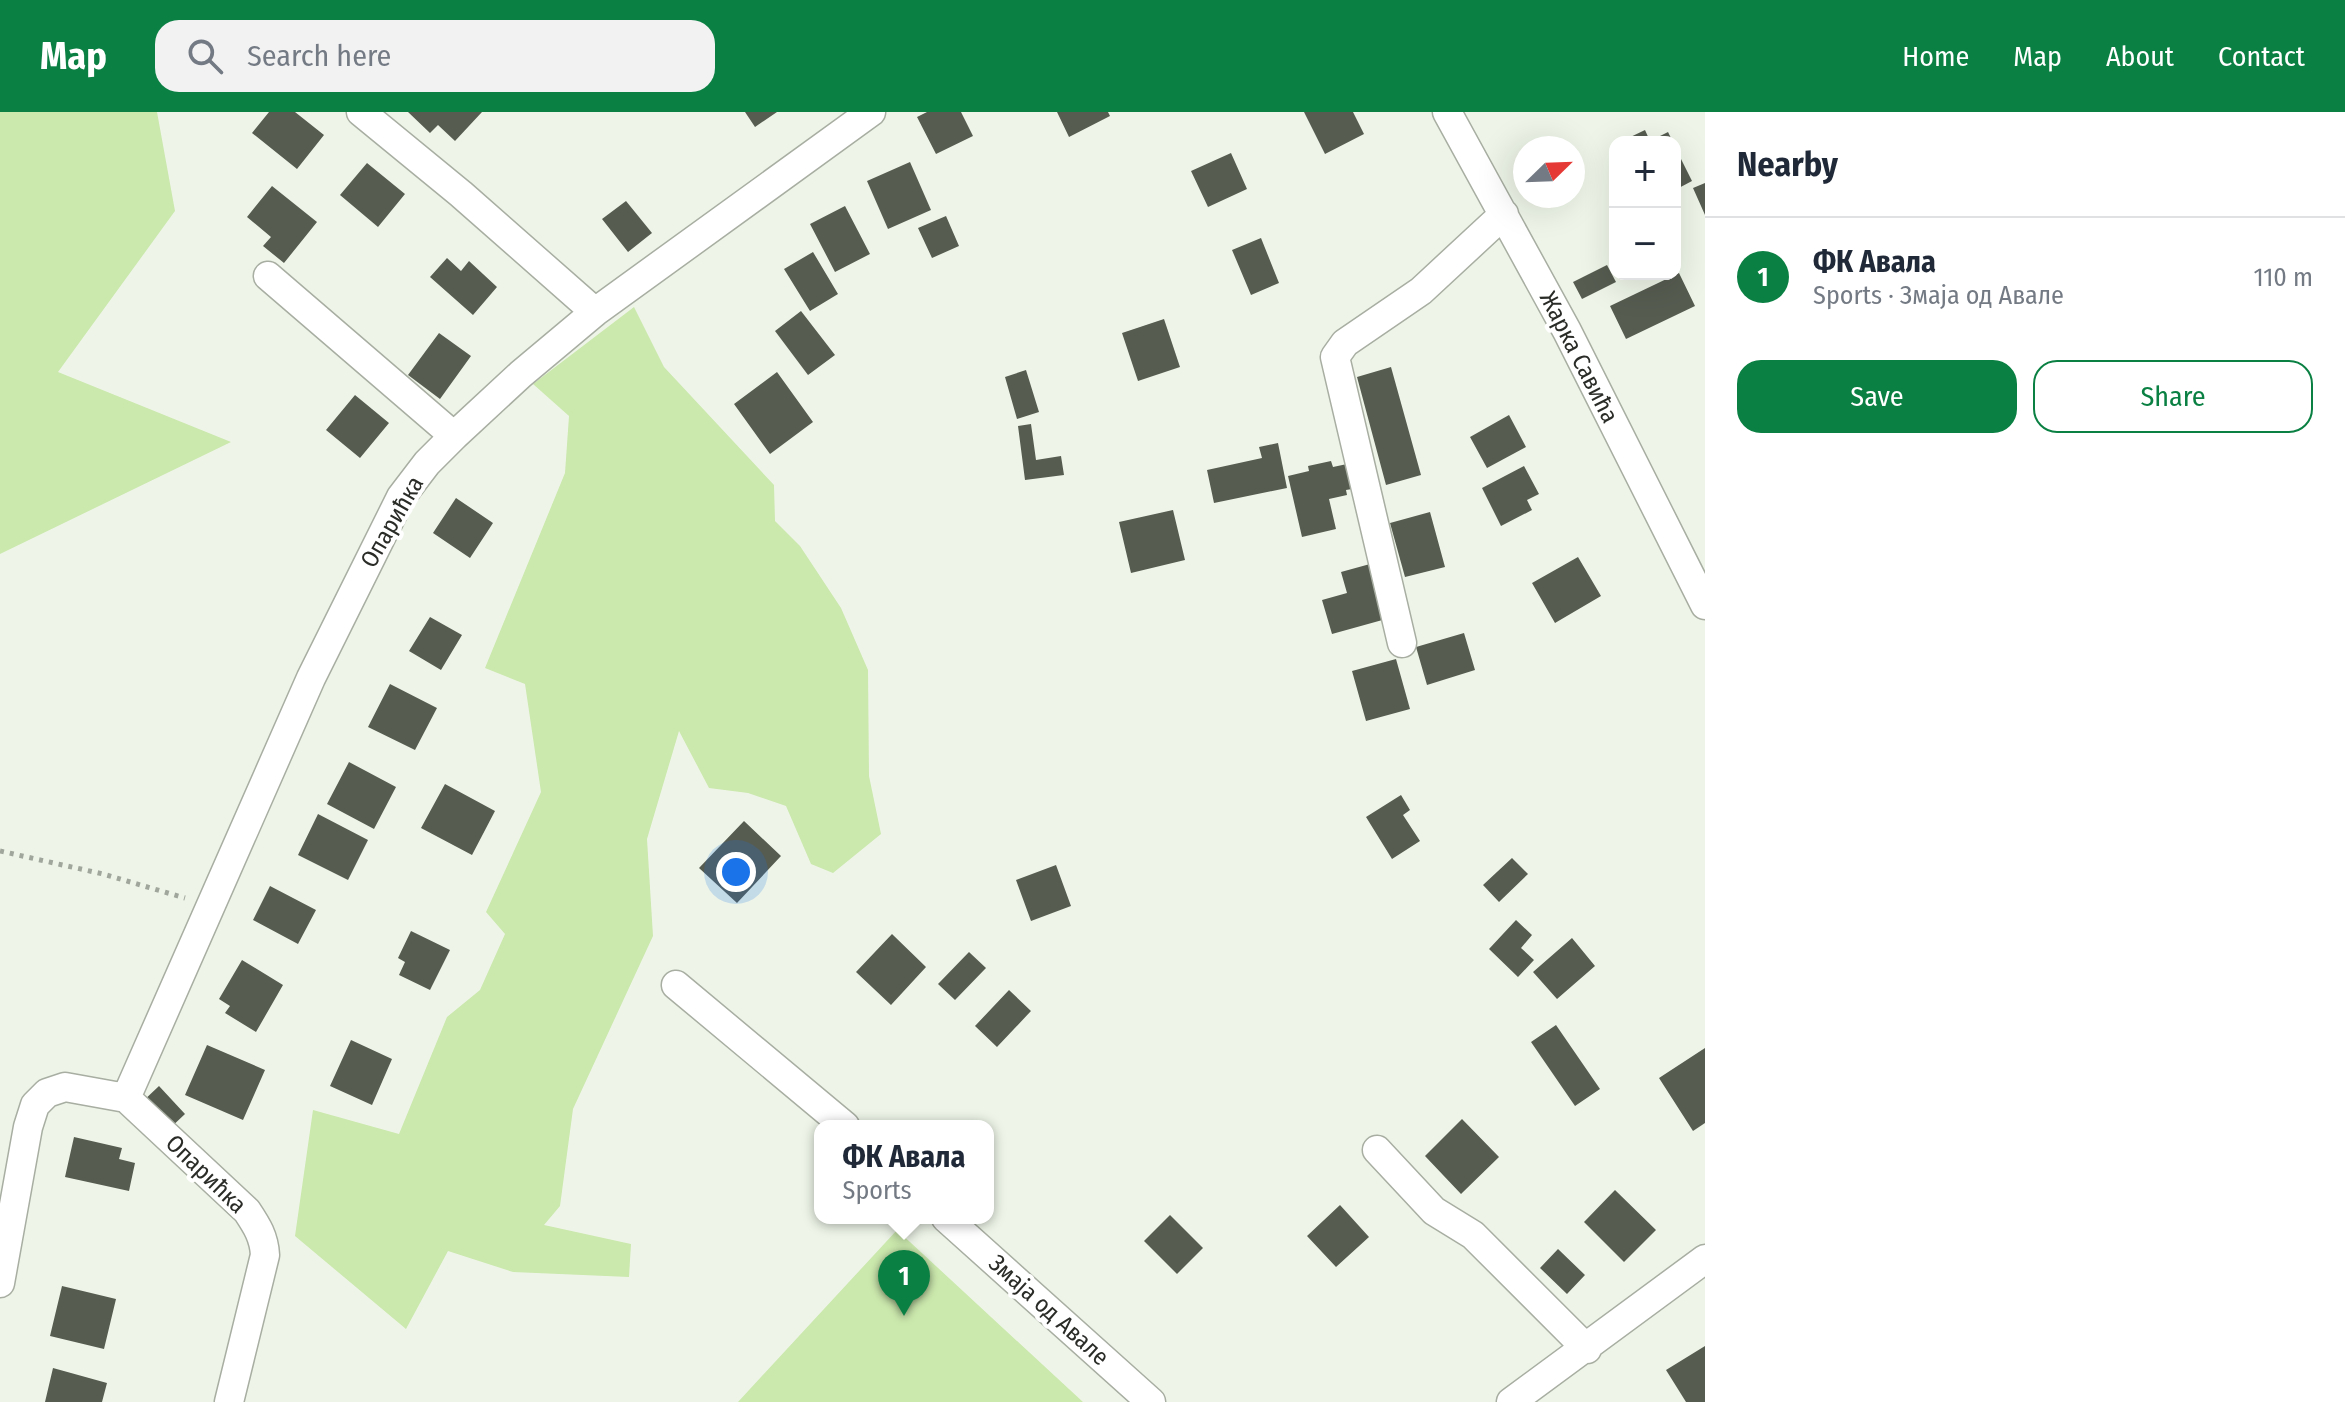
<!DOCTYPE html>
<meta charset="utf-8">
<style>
:root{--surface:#fff;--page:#f2f2f3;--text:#1f2937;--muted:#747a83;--line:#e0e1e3;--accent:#0b8043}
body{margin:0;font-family:"Fira Sans Condensed",sans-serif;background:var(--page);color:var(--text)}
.controls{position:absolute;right:24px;top:24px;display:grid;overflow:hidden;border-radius:16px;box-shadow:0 8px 32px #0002}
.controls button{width:72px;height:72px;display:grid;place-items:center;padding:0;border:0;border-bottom:2px solid var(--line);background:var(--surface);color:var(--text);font:40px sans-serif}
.compass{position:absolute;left:1513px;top:24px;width:72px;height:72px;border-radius:50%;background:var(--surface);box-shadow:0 8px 32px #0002;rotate:67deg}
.you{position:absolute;left:736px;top:760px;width:28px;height:28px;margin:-20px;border:6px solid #fff;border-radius:50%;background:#1a73e8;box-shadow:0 0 0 12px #1a73e833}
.badge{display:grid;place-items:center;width:52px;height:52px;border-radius:50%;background:var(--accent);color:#fff;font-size:26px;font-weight:700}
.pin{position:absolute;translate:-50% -66px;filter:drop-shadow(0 2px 4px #0008)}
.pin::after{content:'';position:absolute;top:42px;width:28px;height:24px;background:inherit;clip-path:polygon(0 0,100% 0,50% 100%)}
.popup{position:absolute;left:814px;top:1008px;width:180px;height:104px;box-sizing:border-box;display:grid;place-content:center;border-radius:16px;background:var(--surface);filter:drop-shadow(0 2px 6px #0005);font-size:26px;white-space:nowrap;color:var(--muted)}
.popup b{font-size:30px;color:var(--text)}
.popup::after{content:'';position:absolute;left:50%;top:100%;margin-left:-16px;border:16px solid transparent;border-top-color:var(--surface)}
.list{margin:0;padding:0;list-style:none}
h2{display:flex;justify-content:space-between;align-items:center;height:104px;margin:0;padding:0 32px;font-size:34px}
h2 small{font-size:26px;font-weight:400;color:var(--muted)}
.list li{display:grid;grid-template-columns:52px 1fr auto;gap:24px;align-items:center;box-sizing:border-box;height:120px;padding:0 32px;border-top:2px solid var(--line)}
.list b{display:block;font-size:30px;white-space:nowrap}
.list p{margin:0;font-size:26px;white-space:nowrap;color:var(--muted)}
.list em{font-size:26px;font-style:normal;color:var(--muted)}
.actions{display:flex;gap:16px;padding:24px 32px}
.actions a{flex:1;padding:18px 0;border:2px solid var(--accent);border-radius:24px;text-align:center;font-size:28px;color:var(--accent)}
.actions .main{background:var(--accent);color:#fff}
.icon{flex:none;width:44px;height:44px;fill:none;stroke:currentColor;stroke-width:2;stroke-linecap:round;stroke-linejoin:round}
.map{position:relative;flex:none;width:1705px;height:1290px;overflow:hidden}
header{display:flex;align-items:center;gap:48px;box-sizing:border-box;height:112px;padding:0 40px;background:var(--accent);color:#fff}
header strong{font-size:38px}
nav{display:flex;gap:44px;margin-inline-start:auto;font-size:28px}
.search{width:560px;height:72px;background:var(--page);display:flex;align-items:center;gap:20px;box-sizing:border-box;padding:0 28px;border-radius:24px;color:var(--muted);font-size:30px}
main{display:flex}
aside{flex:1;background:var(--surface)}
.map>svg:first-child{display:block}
</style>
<header>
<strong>Map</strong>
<div class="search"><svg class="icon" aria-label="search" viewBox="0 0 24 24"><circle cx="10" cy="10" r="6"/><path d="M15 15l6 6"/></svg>Search here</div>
<nav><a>Home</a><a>Map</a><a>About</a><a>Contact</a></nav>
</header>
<main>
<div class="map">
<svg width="1705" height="1290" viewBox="0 0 1705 1290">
<rect width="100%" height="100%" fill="#eef5e8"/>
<path fill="#cbe8ad" d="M 0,0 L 157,0 L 175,99 L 58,260 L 231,330 L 0,442 Z
M 634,195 L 664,255 L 774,373 L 775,409 L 800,434 L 841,496 L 868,558 L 869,664 L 881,722 L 833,761 L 811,752 L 786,694 L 748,681 L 709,676 L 679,619 L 647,727 L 653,824 L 573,997 L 560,1094 L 544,1113 L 631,1132 L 629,1165 L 513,1160 L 448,1139 L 406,1217 L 295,1124 L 313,998 L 399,1022 L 447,905 L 480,878 L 505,822 L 486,800 L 541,680 L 525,572 L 485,556 L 565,361 L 569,304 L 533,272 Z
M 897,1118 L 1083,1290 L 738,1290 Z"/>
<path fill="#575c51" d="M 269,0 L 295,0 L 324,23 L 297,57 L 252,21 Z
M 408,0 L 482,0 L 455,29 L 438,13 L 430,21 Z
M 745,0 L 777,0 L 755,15 Z
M 927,0 L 961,0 L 973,24 L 936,42 L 917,5 Z
M 1057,0 L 1108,0 L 1110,4 L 1069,25 Z
M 1304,0 L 1353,0 L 1364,22 L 1325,42 Z
M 1645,18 L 1650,29 L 1668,20 L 1673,30 L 1620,30 Z
M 1675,35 L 1692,69 L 1675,78 Z
M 1231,41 L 1247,77 L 1208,95 L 1191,59 Z
M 910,50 L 931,98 L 888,117 L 867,69 Z
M 367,51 L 405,82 L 378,115 L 340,83 Z
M 1705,71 L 1705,103 L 1693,76 Z
M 272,74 L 317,110 L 284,151 L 263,134 L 271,125 L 247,105 Z
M 626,89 L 652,121 L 628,140 L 602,107 Z
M 845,94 L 870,142 L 835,160 L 810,112 Z
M 946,104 L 959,134 L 932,146 L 918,116 Z
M 1261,126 L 1279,171 L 1251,183 L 1232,138 Z
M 813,140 L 838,182 L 810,199 L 784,157 Z
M 447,146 L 461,159 L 469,149 L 497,175 L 473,203 L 430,165 Z
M 1607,153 L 1616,170 L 1582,187 L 1573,170 Z
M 1679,161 L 1695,194 L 1626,227 L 1610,194 Z
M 801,199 L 835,243 L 808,263 L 775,219 Z
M 1164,207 L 1180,255 L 1138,269 L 1122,221 Z
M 439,221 L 471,244 L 440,287 L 408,263 Z
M 1391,255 L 1421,363 L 1386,373 L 1357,265 Z
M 1026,258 L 1039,300 L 1017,307 L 1005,265 Z
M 777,260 L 813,310 L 770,342 L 734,292 Z
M 355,283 L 389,311 L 360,346 L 326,318 Z
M 1509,303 L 1526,335 L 1487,356 L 1470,325 Z
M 1031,312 L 1036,348 L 1061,344 L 1064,363 L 1025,368 L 1018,314 Z
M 1278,331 L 1287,376 L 1214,391 L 1207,358 L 1262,346 L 1259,335 Z
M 1331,349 L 1333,355 L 1347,352 L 1352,377 L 1346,378 L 1347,383 L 1329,387 L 1336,417 L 1302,425 L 1288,364 L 1309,359 L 1308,354 Z
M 1524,354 L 1539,382 L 1527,388 L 1532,398 L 1501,414 L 1482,376 Z
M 456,386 L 493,411 L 470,446 L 433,421 Z
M 1173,398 L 1185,448 L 1131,461 L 1119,410 Z
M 1430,400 L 1445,455 L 1405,465 L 1390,411 Z
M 1578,445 L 1601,484 L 1555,511 L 1532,471 Z
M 1370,452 L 1386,507 L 1332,522 L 1322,488 L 1347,481 L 1341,460 Z
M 430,505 L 462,523 L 441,558 L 409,539 Z
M 1464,521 L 1475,558 L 1427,573 L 1416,535 Z
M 1396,547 L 1410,597 L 1366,609 L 1352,559 Z
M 390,572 L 437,596 L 415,638 L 368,615 Z
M 349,650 L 396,675 L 374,717 L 327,692 Z
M 445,672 L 495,699 L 472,743 L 421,716 Z
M 1401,683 L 1410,698 L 1403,703 L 1420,729 L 1392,747 L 1366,705 Z
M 318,702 L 368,728 L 348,768 L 298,743 Z
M 744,709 L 781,744 L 737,791 L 699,756 Z
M 1512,746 L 1528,762 L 1499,790 L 1483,773 Z
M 1056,753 L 1071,794 L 1031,809 L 1016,768 Z
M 270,774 L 316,798 L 298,832 L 253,808 Z
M 1516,808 L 1532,823 L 1521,836 L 1534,848 L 1518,865 L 1489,837 Z
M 411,819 L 450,838 L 430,878 L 399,863 L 405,850 L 398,846 Z
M 892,822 L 926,855 L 891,893 L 856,860 Z
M 1572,826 L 1595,854 L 1557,887 L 1533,860 Z
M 969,840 L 986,856 L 955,888 L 938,872 Z
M 242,848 L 283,873 L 256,920 L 225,901 L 230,894 L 219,887 Z
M 1009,878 L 1031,899 L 997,935 L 975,914 Z
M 1556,913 L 1600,977 L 1575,994 L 1531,930 Z
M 351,928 L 392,947 L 372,993 L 330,974 Z
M 207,933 L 265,958 L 243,1008 L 185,983 Z
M 1705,936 L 1705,1011 L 1693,1019 L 1659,966 Z
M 159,974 L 185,1002 L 167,1019 L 141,991 Z
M 1462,1007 L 1499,1045 L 1461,1082 L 1425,1044 Z
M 74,1025 L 122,1036 L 119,1047 L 135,1051 L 129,1079 L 65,1065 Z
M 1615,1078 L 1656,1118 L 1624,1150 L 1584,1110 Z
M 1340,1093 L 1369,1125 L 1336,1155 L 1307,1124 Z
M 1170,1103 L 1203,1136 L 1177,1162 L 1144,1129 Z
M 1558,1137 L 1585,1163 L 1567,1182 L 1540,1156 Z
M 62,1174 L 116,1187 L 104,1237 L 50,1224 Z
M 1705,1234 L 1705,1290 L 1686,1290 L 1666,1258 Z
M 53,1256 L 107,1271 L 102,1290 L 45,1290 Z"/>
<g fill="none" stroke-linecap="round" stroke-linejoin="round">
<defs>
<path id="minor" d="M 361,0 L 461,82 L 595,200
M 1447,0 L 1567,219 L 1705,493
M 268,164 L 454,324
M 1402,531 L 1335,245 L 1345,231 L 1421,179 L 1504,102
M 676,873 L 845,1014
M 126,986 L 311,566 L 401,385 L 427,351 L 454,324 L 521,262 L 595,200 L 871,0
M 1377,1038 L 1434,1099 L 1473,1123 L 1587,1237
M 946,1106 L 1151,1290
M 0,1171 L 28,1015 L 35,993 L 47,981 L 65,975 L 126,986 L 247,1099 C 257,1114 264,1125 265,1143 L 229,1290
M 1511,1290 L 1705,1147"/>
</defs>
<use href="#minor" stroke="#a8aea2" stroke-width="31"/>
<path stroke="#a1a69c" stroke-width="5" stroke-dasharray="4 6" stroke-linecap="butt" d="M 0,739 L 103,762 L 185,786"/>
<use href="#minor" stroke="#fff" stroke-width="28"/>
</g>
<g text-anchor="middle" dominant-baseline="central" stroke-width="8" stroke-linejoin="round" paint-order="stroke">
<g font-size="24" fill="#2a2c28" stroke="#fff">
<text transform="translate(1579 245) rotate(63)">Жарка Савића</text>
<text transform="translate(392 410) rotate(-60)">Опарићка</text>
<text transform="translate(206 1062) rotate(44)">Опарићка</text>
<text transform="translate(1049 1198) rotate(42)">Змаја од Авале</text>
</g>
</g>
</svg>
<div class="controls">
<button>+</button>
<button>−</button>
</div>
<svg class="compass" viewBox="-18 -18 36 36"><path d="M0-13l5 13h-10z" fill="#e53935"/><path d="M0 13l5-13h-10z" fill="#747a83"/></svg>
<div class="you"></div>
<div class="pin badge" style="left:904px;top:1204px">1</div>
<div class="popup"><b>ФК Авала</b>Sports</div>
</div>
<aside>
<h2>Nearby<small></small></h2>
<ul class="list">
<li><span class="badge">1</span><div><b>ФК Авала</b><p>Sports · Змаја од Авале</p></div><em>110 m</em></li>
</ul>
<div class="actions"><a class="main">Save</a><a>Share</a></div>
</aside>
</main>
